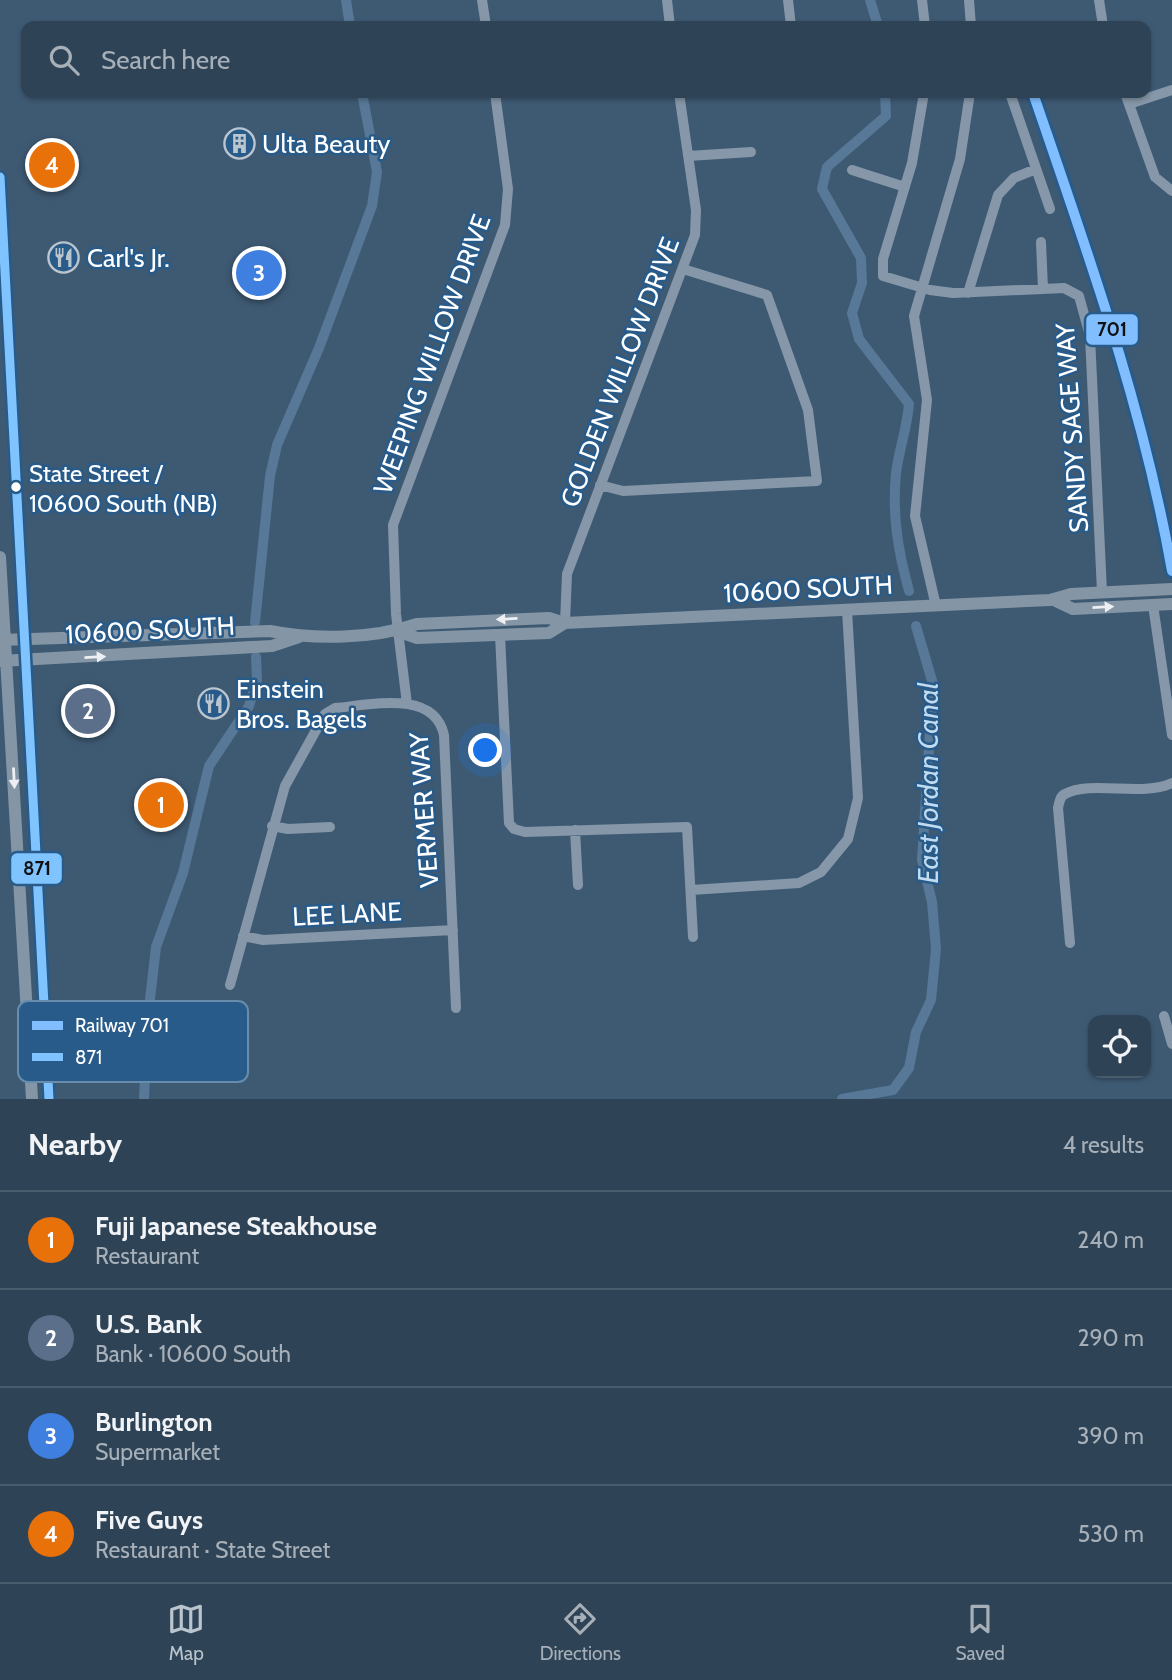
<!DOCTYPE html>
<meta charset="utf-8">
<style>
:root{--surface:#2e4456;--page:#3a4e60;--text:#f1f3f6;--muted:#a7b0b9;--line:#495c6c;--accent:#bbc5ce}
body{margin:0;font-family:Cabin,sans-serif;background:var(--page);color:var(--text)}
.controls{position:absolute;right:21px;bottom:21px;display:grid;overflow:hidden;border-radius:14px;box-shadow:0 2px 5px #0004}
.controls button{width:63px;height:63px;display:grid;place-items:center;padding:0;border:0;border-bottom:2px solid var(--line);background:var(--surface);color:var(--text);font:35px sans-serif}
.you{position:absolute;left:486px;top:751px;width:24px;height:24px;margin:-18px;border:5px solid #fff;border-radius:50%;background:#1a73e8;box-shadow:0 0 0 10px #1a73e833}
.badge{display:grid;place-items:center;width:46px;height:46px;border-radius:50%;background:var(--accent);color:#fff;font-size:23px;font-weight:700}
.pin{position:absolute;translate:-50% -50%;border:4px solid #fff;box-shadow:0 2px 7px #0006}
.list{margin:0;padding:0;list-style:none}
h2{display:flex;justify-content:space-between;align-items:center;height:91px;margin:0;padding:0 28px;font-size:30px}
h2 small{font-size:23px;font-weight:400;color:var(--muted)}
.list li{display:grid;grid-template-columns:46px 1fr auto;gap:21px;align-items:center;box-sizing:border-box;height:98px;padding:0 28px;border-top:2px solid var(--line)}
.list b{display:block;font-size:26px;white-space:nowrap}
.list p{margin:0;font-size:23px;white-space:nowrap;color:var(--muted)}
.list em{font-size:23px;font-style:normal;color:var(--muted)}
.icon{flex:none;width:38px;height:38px;fill:none;stroke:currentColor;stroke-width:2;stroke-linecap:round;stroke-linejoin:round}
.map{position:relative;flex:none;width:1172px;height:1099px;overflow:hidden}
.search{position:absolute;background:var(--surface);box-shadow:0 2px 5px #0004;left:21px;right:21px;top:21px;height:77px;display:flex;align-items:center;gap:18px;box-sizing:border-box;padding:0 24px;border-radius:14px;color:var(--muted);font-size:26px}
.sheet{height:483px;background:var(--surface)}
nav{display:flex;justify-content:space-around;align-items:center;box-sizing:border-box;height:98px;border-top:2px solid var(--line);background:var(--surface);font-size:19px;color:var(--muted)}
nav a{display:grid;justify-items:center;gap:4px}
nav .on{color:var(--accent)}
.map>svg:first-child{display:block}
</style>
<div class="map">
<svg width="1172" height="1099" viewBox="0 0 1172 1099">
<rect width="100%" height="100%" fill="#3e5a73"/>
<g fill="none" stroke-linecap="round" stroke-linejoin="round">
<path stroke="#577897" stroke-width="10" d="M 346,0 L 350,26
M 870,0 L 878,26
M 885,93 L 886,116 L 827,167 L 822,189 L 861,258 L 862,283 L 852,313 L 859,339 L 909,404 C 907,428 899,450 896,473 C 892,515 898,551 909,591
M 255,622 L 270,476 L 277,445 L 319,348 L 372,206 L 377,172 L 362,93
M 144,1099 L 148,1017 L 156,947 L 183,873 L 209,766 L 249,706 L 257,680 L 256,657
M 842,1099 L 893,1090 L 909,1068 L 916,1032 L 931,1000 L 936,949 L 932,902 L 922,860 L 933,684 L 916,626"/>
<path stroke="#8597a8" stroke-width="10" d="M 482,0 L 486,26
M 667,0 L 670,26
M 788,0 L 791,26
M 922,0 L 925,26
M 969,0 L 971,26
M 1099,0 L 1103,26
M 852,26 L 861,26
M 924,93 L 912,163 L 883,259 L 883,276 L 930,290 L 953,293 L 1064,288 L 1079,296 L 1090,336 L 1102,592
M 1010,93 L 1050,209
M 1125,93 L 1155,177 L 1172,191
M 1129,104 L 1172,90
M 688,156 L 751,152
M 852,170 L 905,187
M 1041,242 L 1043,289
M 968,293 L 998,195 L 1014,178 L 1036,169
M 600,485 L 623,491 L 817,481 L 808,410 L 767,295 L 683,269
M 1153,605 L 1172,735
M 936,606 L 915,516 L 927,400 L 914,316 L 960,159 L 970,93
M 565,623 L 567,574 L 695,235 L 696,210 L 679,93
M 500,635 L 509,823 L 514,829 L 525,832 L 687,827 L 693,937
M 407,704 L 396,614 L 393,525 L 505,225 L 508,189 L 495,93
M 272,826 L 288,829 L 330,827
M 575,830 L 578,885
M 691,890 L 799,883 L 821,872 L 848,839 L 858,798 L 847,610
M 243,936 L 263,940 L 453,930
M 1070,943 L 1058,808 C 1059,803 1060,796 1065,794 C 1091,780 1142,797 1172,783
M 230,985 L 285,786 L 325,714 L 335,708 C 370,705 434,689 444,735 L 456,1008
M 1164,1016 L 1172,1044"/>
<path stroke="#8496a6" stroke-width="12" d="M 0,177 L 49,1099
M 0,557 L 32,1099
M 1054,600 L 1073,609 L 1172,604
M 397,631 L 417,638 L 549,633 L 565,623
M 0,640 L 270,631 C 315,640 373,639 417,624 L 549,618 L 565,623 L 1050,600 L 1071,594 L 1172,589
M 0,661 L 272,646 L 299,637"/>
<defs>
<path id="bus-1" d="M 0,177 L 49,1099"/>
</defs>
<use href="#bus-1" stroke="#285b89" stroke-width="14"/>
<use href="#bus-1" stroke="#80c4ff" stroke-width="9"/>
<defs>
<path id="rail-1" d="M 1033,93 C 1087,251 1143,406 1172,571"/>
</defs>
<use href="#rail-1" stroke="#285b89" stroke-width="16"/>
<use href="#rail-1" stroke="#80beff" stroke-width="10"/>
</g>
<defs><path id="oneway-solid" d="M-6-.8H1V-3.2L6.5 0L1 3.2V.8H-6Z" transform="scale(1.75)"/></defs>
<g fill="#edeff2">
<use href="#oneway-solid" transform="translate(1103 607) rotate(-3)"/>
<use href="#oneway-solid" transform="translate(507 619) rotate(177)"/>
<use href="#oneway-solid" transform="translate(95 657) rotate(-3)"/>
<use href="#oneway-solid" transform="translate(14 778) rotate(87)"/>
</g>
<defs>
<symbol id="building-ring" viewBox="-11 -11 22 22"><circle r="9.5" fill="#285b89" stroke="#bbc5ce" stroke-width="1.5"/><path d="M-4-6H4V6H1V3H-1V6H-4ZM-2.5-4.3h1.7v1.8h-1.7ZM.8-4.3h1.7v1.8H.8ZM-2.5-1h1.7V.8h-1.7ZM.8-1h1.7V.8H.8Z" fill="#bbc5ce"/></symbol>
<symbol id="restaurant-ring" viewBox="-11 -11 22 22"><circle r="9.5" fill="#285b89" stroke="#bbc5ce" stroke-width="1.5"/><path d="M-5-6h1v4h1v-4h1v4h1v-4h1v5L-1.5 .5V6h-2V.5L-5-1ZM5-6V6H3V1.5H1.5Q1.5-4 5-6Z" fill="#bbc5ce"/></symbol>
</defs>
<g fill-rule="evenodd">
<use href="#building-ring" x="222" y="126" width="35" height="35"/>
<use href="#restaurant-ring" x="46" y="240" width="35" height="35"/>
<use href="#restaurant-ring" x="196" y="686" width="35" height="35"/>
</g>
<circle fill="#fff" stroke="#285b89" stroke-width="2.5" cx="16" cy="487" r="6"/>
<g text-anchor="middle" dominant-baseline="central" stroke-width="5" stroke-linejoin="round" paint-order="stroke">
<g font-size="24" fill="#fff" stroke="#285b89" text-anchor="start">
<text x="29" y="473">State Street /<tspan x="29" dy="30">10600 South (NB)</tspan></text>
</g>
<g font-size="26" fill="#fff" stroke="#285b89" text-anchor="start">
<text x="262" y="144">Ulta Beauty</text>
<text x="87" y="258">Carl's Jr.</text>
<text x="236" y="689">Einstein<tspan x="236" dy="30">Bros. Bagels</tspan></text>
</g>
<g font-size="26" fill="#fff" stroke="#285b89">
<text transform="translate(432 354) rotate(-70)">WEEPING WILLOW DRIVE</text>
<text transform="translate(620 372) rotate(-69)">GOLDEN WILLOW DRIVE</text>
<text transform="translate(1072 428) rotate(-94)">SANDY SAGE WAY</text>
<text transform="translate(808 589) rotate(-3)">10600 SOUTH</text>
<text transform="translate(150 630) rotate(-3)">10600 SOUTH</text>
<text transform="translate(424 810) rotate(-94)">VERMER WAY</text>
<text transform="translate(347 914) rotate(-3)">LEE LANE</text>
</g>
<g font-size="28" font-style="italic" fill="#c1dbf0" stroke="#285b89">
<text transform="translate(928 783) rotate(-90)">East Jordan Canal</text>
</g>
</g>
<rect x="18" y="1001" width="230" height="81" rx="10" fill="#285b89" stroke="#688cac" stroke-width="2"/>
<rect x="32" y="1021" width="31" height="9" fill="#80beff"/>
<rect x="32" y="1053" width="31" height="8" fill="#80c4ff"/>
<g font-size="19" fill="#fff">
<text x="75" y="1032">Railway 701</text>
<text x="75" y="1064">871</text>
</g>
<g stroke="#285b89" stroke-width="2.5">
<rect x="1085" y="313" width="54" height="33" rx="7" fill="#80beff"/>
<rect x="10" y="852" width="53" height="33" rx="7" fill="#80c4ff"/>
</g>
<g font-size="19" text-anchor="middle" font-weight="bold" fill="#111">
<text x="1112" y="336">701</text>
<text x="37" y="875">871</text>
</g>
</svg>
<div class="controls">
<button><svg class="icon" aria-label="locate" viewBox="0 0 24 24"><circle cx="12" cy="12" r="6"/><path d="M12 2v4M12 18v4M2 12h4M18 12h4"/></svg></button>
</div>
<div class="you"></div>
<div class="pin badge" style="left:161px;top:805px;background:#e8710a">1</div>
<div class="pin badge" style="left:88px;top:711px;background:#5c6f8a">2</div>
<div class="pin badge" style="left:259px;top:273px;background:#3f7fe0">3</div>
<div class="pin badge" style="left:52px;top:165px;background:#e8710a">4</div>
<div class="search"><svg class="icon" aria-label="search" viewBox="0 0 24 24"><circle cx="10" cy="10" r="6"/><path d="M15 15l6 6"/></svg>Search here</div>
</div>
<section class="sheet">
<h2>Nearby<small>4 results</small></h2>
<ul class="list">
<li><span class="badge" style="background:#e8710a">1</span><div><b>Fuji Japanese Steakhouse</b><p>Restaurant</p></div><em>240 m</em></li>
<li><span class="badge" style="background:#5c6f8a">2</span><div><b>U.S. Bank</b><p>Bank · 10600 South</p></div><em>290 m</em></li>
<li><span class="badge" style="background:#3f7fe0">3</span><div><b>Burlington</b><p>Supermarket</p></div><em>390 m</em></li>
<li><span class="badge" style="background:#e8710a">4</span><div><b>Five Guys</b><p>Restaurant · State Street</p></div><em>530 m</em></li>
</ul>
</section>
<nav>
<a class="on"><svg class="icon" aria-label="map" viewBox="0 0 24 24"><path d="M3 6l6-2 6 2 6-2v14l-6 2-6-2-6 2zM9 4v14M15 6v14"/></svg>Map</a>
<a><svg class="icon" aria-label="directions" viewBox="0 0 24 24"><path d="M12 3l9 9-9 9-9-9zM9 14v-3h6M13 9l2 2-2 2"/></svg>Directions</a>
<a><svg class="icon" aria-label="saved" viewBox="0 0 24 24"><path d="M7 4h10v16l-5-4-5 4z"/></svg>Saved</a>
</nav>
